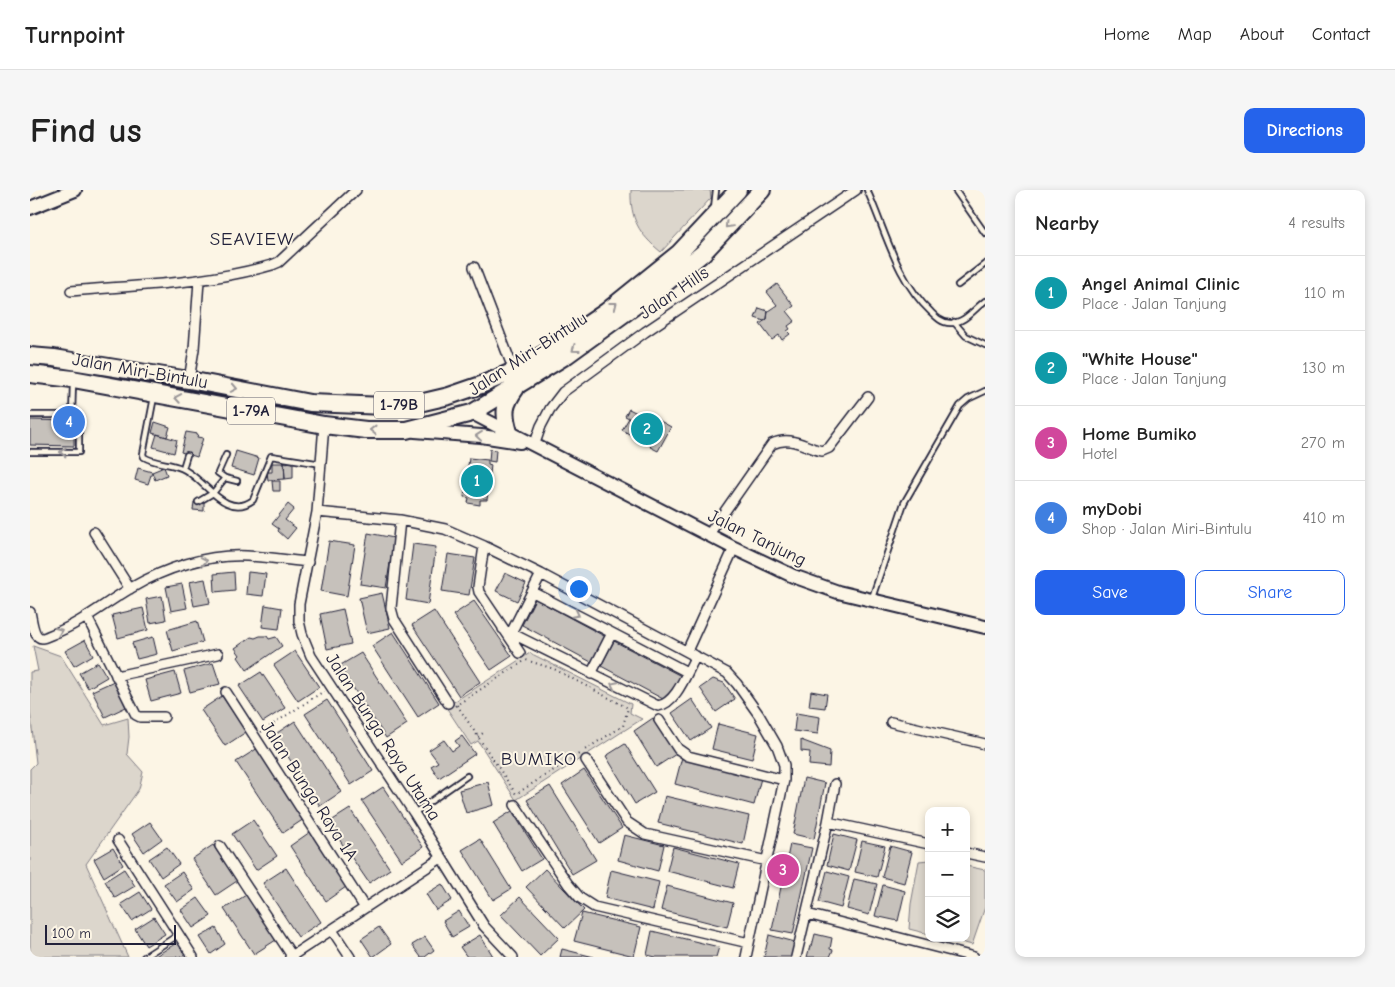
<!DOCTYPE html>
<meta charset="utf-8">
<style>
:root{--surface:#fff;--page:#f6f6f6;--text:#222;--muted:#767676;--line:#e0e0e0;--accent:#2563eb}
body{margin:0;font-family:"Comic Neue",sans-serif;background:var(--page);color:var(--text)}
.controls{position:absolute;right:15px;bottom:15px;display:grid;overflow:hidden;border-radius:10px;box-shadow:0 2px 8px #0003}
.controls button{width:45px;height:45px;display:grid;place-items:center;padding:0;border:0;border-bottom:1px solid var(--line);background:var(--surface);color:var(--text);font:25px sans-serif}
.scale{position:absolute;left:15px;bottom:12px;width:131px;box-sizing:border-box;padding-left:5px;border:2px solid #22223b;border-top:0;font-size:14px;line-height:18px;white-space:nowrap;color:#22223b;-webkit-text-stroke:4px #fcf5e5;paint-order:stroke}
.you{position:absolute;left:548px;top:398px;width:18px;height:18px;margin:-12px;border:4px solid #fff;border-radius:50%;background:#1a73e8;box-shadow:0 0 0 8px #1a73e833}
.badge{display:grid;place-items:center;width:32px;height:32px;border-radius:50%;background:var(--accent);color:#fff;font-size:16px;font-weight:700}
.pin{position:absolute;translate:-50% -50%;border:2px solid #fff;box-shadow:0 1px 5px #0006}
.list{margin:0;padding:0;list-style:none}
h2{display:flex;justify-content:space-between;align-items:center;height:65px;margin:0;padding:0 20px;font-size:21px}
h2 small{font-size:16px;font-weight:400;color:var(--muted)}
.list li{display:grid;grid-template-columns:32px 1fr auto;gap:15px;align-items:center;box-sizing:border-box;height:75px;padding:0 20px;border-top:1px solid var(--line)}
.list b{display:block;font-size:19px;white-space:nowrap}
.list p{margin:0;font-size:16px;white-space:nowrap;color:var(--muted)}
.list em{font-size:16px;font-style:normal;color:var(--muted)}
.actions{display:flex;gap:10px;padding:15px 20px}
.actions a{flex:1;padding:11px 0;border:1px solid var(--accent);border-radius:10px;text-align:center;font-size:18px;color:var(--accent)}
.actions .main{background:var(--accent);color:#fff}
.icon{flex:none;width:28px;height:28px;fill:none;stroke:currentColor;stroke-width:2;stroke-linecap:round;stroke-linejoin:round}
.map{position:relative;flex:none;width:955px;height:767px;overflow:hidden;border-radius:10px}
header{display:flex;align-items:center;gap:30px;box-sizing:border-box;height:70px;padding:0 25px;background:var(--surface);border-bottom:1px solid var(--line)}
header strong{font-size:24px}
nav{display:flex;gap:28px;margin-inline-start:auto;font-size:18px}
.intro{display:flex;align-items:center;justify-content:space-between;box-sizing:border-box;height:120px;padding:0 30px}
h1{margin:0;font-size:35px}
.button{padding:12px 22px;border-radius:10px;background:var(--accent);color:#fff;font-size:18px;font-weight:700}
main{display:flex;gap:30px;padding:0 30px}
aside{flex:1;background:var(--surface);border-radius:10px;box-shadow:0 2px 8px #0003}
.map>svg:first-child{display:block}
</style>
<header>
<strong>Turnpoint</strong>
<nav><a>Home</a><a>Map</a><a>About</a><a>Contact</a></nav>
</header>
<div class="intro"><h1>Find us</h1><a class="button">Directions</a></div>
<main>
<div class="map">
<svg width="955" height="767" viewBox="0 0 955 767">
<rect width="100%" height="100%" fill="#fcf5e5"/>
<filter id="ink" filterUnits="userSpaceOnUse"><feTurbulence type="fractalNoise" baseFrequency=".02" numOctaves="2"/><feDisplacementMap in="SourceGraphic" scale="10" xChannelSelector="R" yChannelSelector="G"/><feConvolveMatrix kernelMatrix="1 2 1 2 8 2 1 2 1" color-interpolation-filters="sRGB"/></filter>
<g filter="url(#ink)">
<path fill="#ece5d8" d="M 0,226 L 46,226 L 46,259 L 0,259 Z"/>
<path fill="#dcd6cc" stroke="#7f7c84" d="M 601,0 L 680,0 L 681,8 L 631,62 C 609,44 600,29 601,0 Z
M 3,456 L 31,466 L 74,535 L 98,528 L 99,547 L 97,564 L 113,582 L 109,599 L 56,674 L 98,767 L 0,767 L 0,579 L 6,573 L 0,521 L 0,482 L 8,481 Z
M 500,463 L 601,514 L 600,523 L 612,529 L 486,610 L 448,551 L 441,555 L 416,517 Z
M 899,670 L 899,744 L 879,739 L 881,714 L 889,671 Z
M 936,676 L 955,680 L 955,717 L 942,755 L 917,748 L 936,748 Z"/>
<path fill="#c6c1bb" stroke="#22223b" d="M 747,94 L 764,116 L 757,121 L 765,131 L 758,136 L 760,139 L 757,141 L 760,144 L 752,150 L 749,145 L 742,150 L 730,134 L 737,129 L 738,121 L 747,115 L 737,102 Z
M 729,118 L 738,121 L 737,129 L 734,131 L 725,128 Z
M 599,219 L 609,224 L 616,223 L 641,237 L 628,261 L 620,257 L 621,256 L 592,240 L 599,228 L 595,226 Z
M 0,230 L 44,231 L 44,256 L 0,255 Z
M 125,232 L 140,237 L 137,247 L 122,243 Z
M 156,242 L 168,244 L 167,247 L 173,248 L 167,267 L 151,262 Z
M 127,244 L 147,250 L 144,263 L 123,257 Z
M 460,259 L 466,260 L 465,272 L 459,271 Z
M 206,261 L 229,268 L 224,285 L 201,278 Z
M 439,268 L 458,270 L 458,274 L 461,275 L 457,310 L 450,310 L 450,315 L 438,313 L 439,308 L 434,307 Z
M 263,272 L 263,288 L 255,289 L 254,273 Z
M 242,273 L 254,273 L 255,289 L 238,290 L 237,282 L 242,282 Z
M 134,277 L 137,285 L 125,290 L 122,282 Z
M 108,278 L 122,282 L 118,294 L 105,290 Z
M 242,291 L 250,291 L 250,301 L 243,301 Z
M 164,312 L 174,313 L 174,321 L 163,320 Z
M 258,314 L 264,319 L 255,330 L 266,338 L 257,349 L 248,341 L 249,339 L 242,334 Z
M 338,343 L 364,348 L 356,398 L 330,394 Z
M 299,351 L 325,355 L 317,406 L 291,401 Z
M 383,354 L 406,357 L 398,414 L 376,410 Z
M 418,364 L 445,368 L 439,405 L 412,401 Z
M 204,382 L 205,400 L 185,402 L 184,384 Z
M 218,382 L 236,384 L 233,406 L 216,404 Z
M 475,383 L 496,393 L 487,411 L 466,401 Z
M 175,389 L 180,413 L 164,416 L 159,392 Z
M 152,394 L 157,418 L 141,421 L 136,397 Z
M 352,403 L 360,438 L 337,443 L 329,408 Z
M 132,406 L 136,430 L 120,433 L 116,409 Z
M 505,409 L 576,447 L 563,473 L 492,435 Z
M 444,411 L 482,466 L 461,480 L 423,425 Z
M 235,415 L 252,418 L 249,439 L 232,437 Z
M 113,418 L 118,440 L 88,448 L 82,425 Z
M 313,419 L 321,454 L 297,459 L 290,424 Z
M 404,421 L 450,492 L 429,506 L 382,435 Z
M 167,431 L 173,452 L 143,461 L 137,440 Z
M 363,442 L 409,513 L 388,527 L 342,456 Z
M 230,446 L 237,446 L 239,449 L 246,447 L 252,456 L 217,480 L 208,467 L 210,465 L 205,458 L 221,447 L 225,448 Z
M 123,447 L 127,464 L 107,469 L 102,453 Z
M 55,450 L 63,465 L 44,476 L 35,461 Z
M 584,451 L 651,486 L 643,502 L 633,509 L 571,476 Z
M 265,461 L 289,497 L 268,511 L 244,475 Z
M 331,463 L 377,534 L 356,548 L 309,476 Z
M 68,472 L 77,487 L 58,498 L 49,483 Z
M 183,473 L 190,494 L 160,502 L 154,481 Z
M 145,482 L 151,503 L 121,511 L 115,490 Z
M 231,482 L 255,518 L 233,532 L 209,496 Z
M 683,489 L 694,493 L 705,509 L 686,522 L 670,498 Z
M 84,491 L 96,517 L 75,527 L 62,501 Z
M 781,501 L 797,504 L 795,518 L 779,516 Z
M 192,506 L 216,542 L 195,556 L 171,520 Z
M 662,509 L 681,538 L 661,551 L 642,523 Z
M 297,510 L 343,581 L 321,595 L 275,524 Z
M 766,523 L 790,527 L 788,544 L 764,541 Z
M 623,528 L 646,564 L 626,577 L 604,541 Z
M 265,531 L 311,602 L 290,616 L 244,545 Z
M 688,534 L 728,544 L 722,569 L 682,559 Z
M 432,546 L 445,564 L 409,588 L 401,576 L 408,572 L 399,560 L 414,550 L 422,561 L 429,556 L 425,551 Z
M 771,550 L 800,561 L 799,577 L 779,575 L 780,562 L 771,561 Z
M 595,554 L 625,602 L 605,614 L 576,566 Z
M 228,558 L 274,629 L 253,643 L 206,572 Z
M 652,567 L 731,588 L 724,615 L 645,594 Z
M 554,580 L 592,638 L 569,653 L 532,595 Z
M 774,588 L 795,593 L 784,649 L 763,644 Z
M 458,592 L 464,615 L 436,623 L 429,600 Z
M 520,596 L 566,670 L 542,684 L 497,610 Z
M 353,597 L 393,657 L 372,671 L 332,611 Z
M 635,606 L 719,626 L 713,654 L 628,633 Z
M 320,619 L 360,679 L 339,693 L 298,633 Z
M 482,621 L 512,669 L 492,681 L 463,633 Z
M 223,630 L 247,666 L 226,680 L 202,644 Z
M 120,632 L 132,649 L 114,662 L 102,644 Z
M 280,642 L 316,697 L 296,711 L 260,656 Z
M 804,644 L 827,650 L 819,681 L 797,675 Z
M 594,645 L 634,655 L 628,681 L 588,670 Z
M 450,649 L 481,699 L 463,710 L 432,660 Z
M 832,651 L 855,656 L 847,687 L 825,682 Z
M 760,654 L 782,658 L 763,744 L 742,740 Z
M 183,655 L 207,691 L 186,705 L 162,669 Z
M 860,656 L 882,662 L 874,693 L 852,687 Z
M 137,657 L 149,674 L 131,687 L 119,669 Z
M 643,657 L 709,674 L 703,698 L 637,681 Z
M 83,658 L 93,675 L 74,687 L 64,669 Z
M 256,678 L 291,732 L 268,747 L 233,693 Z
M 94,679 L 105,696 L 85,708 L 75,691 Z
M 515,679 L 554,720 L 535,738 L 496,697 Z
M 581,680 L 629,692 L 623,720 L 575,708 Z
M 797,681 L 819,687 L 811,718 L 789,712 Z
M 152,682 L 164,700 L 147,712 L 134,694 Z
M 824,689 L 847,694 L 839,725 L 817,719 Z
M 412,694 L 422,710 L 406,720 L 396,704 Z
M 853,695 L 875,701 L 868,731 L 845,726 Z
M 637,696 L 703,713 L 697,737 L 631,720 Z
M 110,702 L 121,719 L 102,731 L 91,714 Z
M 216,705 L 246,750 L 224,764 L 194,719 Z
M 490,707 L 529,748 L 510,766 L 471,725 Z
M 168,708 L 181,726 L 163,738 L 151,720 Z
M 429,721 L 439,737 L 422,747 L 413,731 Z
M 552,723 L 611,737 L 604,766 L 544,751 Z
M 124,727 L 135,744 L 116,756 L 105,739 Z
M 349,737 L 361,754 L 343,767 L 331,749 Z
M 186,738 L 195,754 L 181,764 L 170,747 Z
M 622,741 L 689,757 L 686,767 L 626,767 L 617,765 Z
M 785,744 L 802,748 L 800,759 L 803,760 L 800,767 L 777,767 L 780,756 L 782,756 Z
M 450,745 L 463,766 L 437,767 L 430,757 Z
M 739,745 L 765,752 L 762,767 L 734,767 Z
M 395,747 L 404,760 L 395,767 L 391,767 L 382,755 Z
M 148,752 L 157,767 L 124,767 Z
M 532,759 L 564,767 L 530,767 Z"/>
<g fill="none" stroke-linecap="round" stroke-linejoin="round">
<defs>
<path id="lane" d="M 837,0 C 856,42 866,89 901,122 C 906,127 912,133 920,133 C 935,133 944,119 955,111
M 925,0 L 955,43
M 684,18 L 686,0
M 928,95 L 955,74
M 924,132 L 936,146 L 955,155
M 124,207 L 113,264 L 114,267 C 125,274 140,273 151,278 C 173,286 195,331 223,310 L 241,266 L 292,274
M 0,225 L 49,225 L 49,262 L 0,262
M 42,225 L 43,193
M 153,278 L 157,265
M 195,288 L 188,283 L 196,265
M 168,312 L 183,303 L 195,288 L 207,291
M 842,408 L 874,313 L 930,216 L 938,209 L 955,201
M 384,623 L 437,586
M 114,767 L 148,745"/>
<path id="street" d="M 444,77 L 484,181
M 41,101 C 108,95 177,94 242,75 L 249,72 L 326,0
M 159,190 L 164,159 L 169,91
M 294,235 L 287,322 L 269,414 L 269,431 L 272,444 L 281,466 L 384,623 L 454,736 L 483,767
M 504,256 L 511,236 L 520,219 L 533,202 L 615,142 L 826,0
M 287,322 L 370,330 L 415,339 L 454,356 L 511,384 L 697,483 L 707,494 L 729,525 L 747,556 L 754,575 L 754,590 L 716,767
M 370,330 L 361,418 L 364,429 L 418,513
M 64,342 L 100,399
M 679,344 L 742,254 C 761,245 774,257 792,261 L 799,258 L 838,207
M 454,356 L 448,397 L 449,402 L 490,463
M 503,402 L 657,482
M 0,422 C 2,429 3,448 12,448 C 15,448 20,445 23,444 C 52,433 75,413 101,398 C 135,378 177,364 217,366 C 237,367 258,370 278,372
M 57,427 L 106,525 L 110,527 L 134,527
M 473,439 L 628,516 C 647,513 657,481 666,466
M 481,443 L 511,384
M 657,461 L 704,358
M 561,484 L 582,443
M 86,486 L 188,464
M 196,502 L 335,718
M 629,530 L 648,559 L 658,566 L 754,590
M 861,532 L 955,554
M 556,570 L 597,632 L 615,644 L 737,671
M 485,615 L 538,694 L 550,708 L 564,717 L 719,753
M 798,632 L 805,594
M 88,650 L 163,767
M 190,656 L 262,766
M 936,663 L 955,667
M 777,724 L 944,767
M 302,740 L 320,767
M 260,767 L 411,668
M 766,767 L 798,632 L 899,654"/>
<path id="secondary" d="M 0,18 L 45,0
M 442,223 L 704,358 L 763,386 L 808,402 L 955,437
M 385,241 L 451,246 L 490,252"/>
<path id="highway" d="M 0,166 L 24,168 L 159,190 L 280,213 L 355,216 L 385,214 L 419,206 L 451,195 L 484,181 L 514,164 L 577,121 L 649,63 L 708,0
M 0,184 L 43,189 L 294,235 L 336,240 L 376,240 L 442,223 L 537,165 L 631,97 L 673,63 L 732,0
M 479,242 C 473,222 474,215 486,198"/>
</defs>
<use href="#lane" stroke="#22223b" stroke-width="8"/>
<use href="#street" stroke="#22223b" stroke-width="12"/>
<use href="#secondary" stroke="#22223b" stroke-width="16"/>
<use href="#highway" stroke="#22223b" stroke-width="20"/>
<path stroke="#22223b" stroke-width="2" stroke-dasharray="1 4" stroke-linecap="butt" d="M 427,515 L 486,604 L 549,564
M 425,516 L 496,470 L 524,479 L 598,518 L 593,536 L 553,561
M 231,542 L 294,501
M 448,547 L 453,543"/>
<use href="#lane" stroke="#fcf5e5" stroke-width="4.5"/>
<use href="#street" stroke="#fcf5e5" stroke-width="9"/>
<use href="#secondary" stroke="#fcf5e5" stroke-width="12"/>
<use href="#highway" stroke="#fcf5e5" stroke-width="16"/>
</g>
<defs><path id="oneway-chevron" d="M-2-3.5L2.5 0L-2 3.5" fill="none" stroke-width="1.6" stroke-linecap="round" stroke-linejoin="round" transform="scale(1.25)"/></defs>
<g stroke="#9a9698">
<use href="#oneway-chevron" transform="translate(698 35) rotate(133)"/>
<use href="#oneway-chevron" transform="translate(584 115) rotate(-38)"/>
<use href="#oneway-chevron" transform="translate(545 159) rotate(144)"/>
<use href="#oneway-chevron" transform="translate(204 198) rotate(11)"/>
<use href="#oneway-chevron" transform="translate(148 208) rotate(-170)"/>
<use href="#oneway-chevron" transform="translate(343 240) rotate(-179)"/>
<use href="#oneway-chevron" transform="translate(449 246) rotate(-174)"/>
<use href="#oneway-chevron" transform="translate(33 262) rotate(-179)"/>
<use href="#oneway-chevron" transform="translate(174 371) rotate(-11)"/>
<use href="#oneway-chevron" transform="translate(546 424) rotate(27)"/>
<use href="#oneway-chevron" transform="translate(29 441) rotate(-23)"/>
<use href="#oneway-chevron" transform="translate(584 495) rotate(-154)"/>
</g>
</g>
<g text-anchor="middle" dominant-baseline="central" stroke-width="4" stroke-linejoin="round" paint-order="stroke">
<g fill="#fcf5e5" stroke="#63616e" stroke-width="1">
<rect x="344" y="201.5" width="50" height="27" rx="4"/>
<rect x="197" y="207.5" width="48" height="27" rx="4"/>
</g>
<g font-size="16" font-weight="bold" fill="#22223b">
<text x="369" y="215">1-79B</text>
<text x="221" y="221">1-79A</text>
</g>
<g font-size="18" fill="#22223b" stroke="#fcf5e5">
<text transform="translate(644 103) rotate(-34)">Jalan Hills</text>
<text transform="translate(498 164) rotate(-33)">Jalan Miri-Bintulu</text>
<text transform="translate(110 181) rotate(10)">Jalan Miri-Bintulu</text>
<text transform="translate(727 348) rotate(26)">Jalan Tanjung</text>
<text transform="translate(353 547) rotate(57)">Jalan Bunga Raya Utama</text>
<text transform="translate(279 601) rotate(57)">Jalan Bunga Raya 1A</text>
</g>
<g font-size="19" letter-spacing="1" fill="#22223b" stroke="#fcf5e5">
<text x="222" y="49">SEAVIEW</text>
<text x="509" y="569">BUMIKO</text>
</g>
</g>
</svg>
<div class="controls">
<button>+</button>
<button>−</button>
<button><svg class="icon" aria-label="layers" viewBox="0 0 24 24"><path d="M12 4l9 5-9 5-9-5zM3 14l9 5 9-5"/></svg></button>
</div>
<div class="scale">100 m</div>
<div class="you"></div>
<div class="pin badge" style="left:447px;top:291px;background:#0f9aa8">1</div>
<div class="pin badge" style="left:617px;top:239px;background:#0f9aa8">2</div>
<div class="pin badge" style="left:753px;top:680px;background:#d1479c">3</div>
<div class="pin badge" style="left:39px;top:232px;background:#3f7fe0">4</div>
</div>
<aside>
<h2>Nearby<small>4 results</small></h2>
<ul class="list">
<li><span class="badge" style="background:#0f9aa8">1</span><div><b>Angel Animal Clinic</b><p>Place · Jalan Tanjung</p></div><em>110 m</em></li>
<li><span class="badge" style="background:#0f9aa8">2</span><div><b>&quot;White House&quot;</b><p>Place · Jalan Tanjung</p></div><em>130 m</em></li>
<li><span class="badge" style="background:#d1479c">3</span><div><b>Home Bumiko</b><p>Hotel</p></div><em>270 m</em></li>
<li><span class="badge" style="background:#3f7fe0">4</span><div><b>myDobi</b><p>Shop · Jalan Miri-Bintulu</p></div><em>410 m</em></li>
</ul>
<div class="actions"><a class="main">Save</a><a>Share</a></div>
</aside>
</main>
